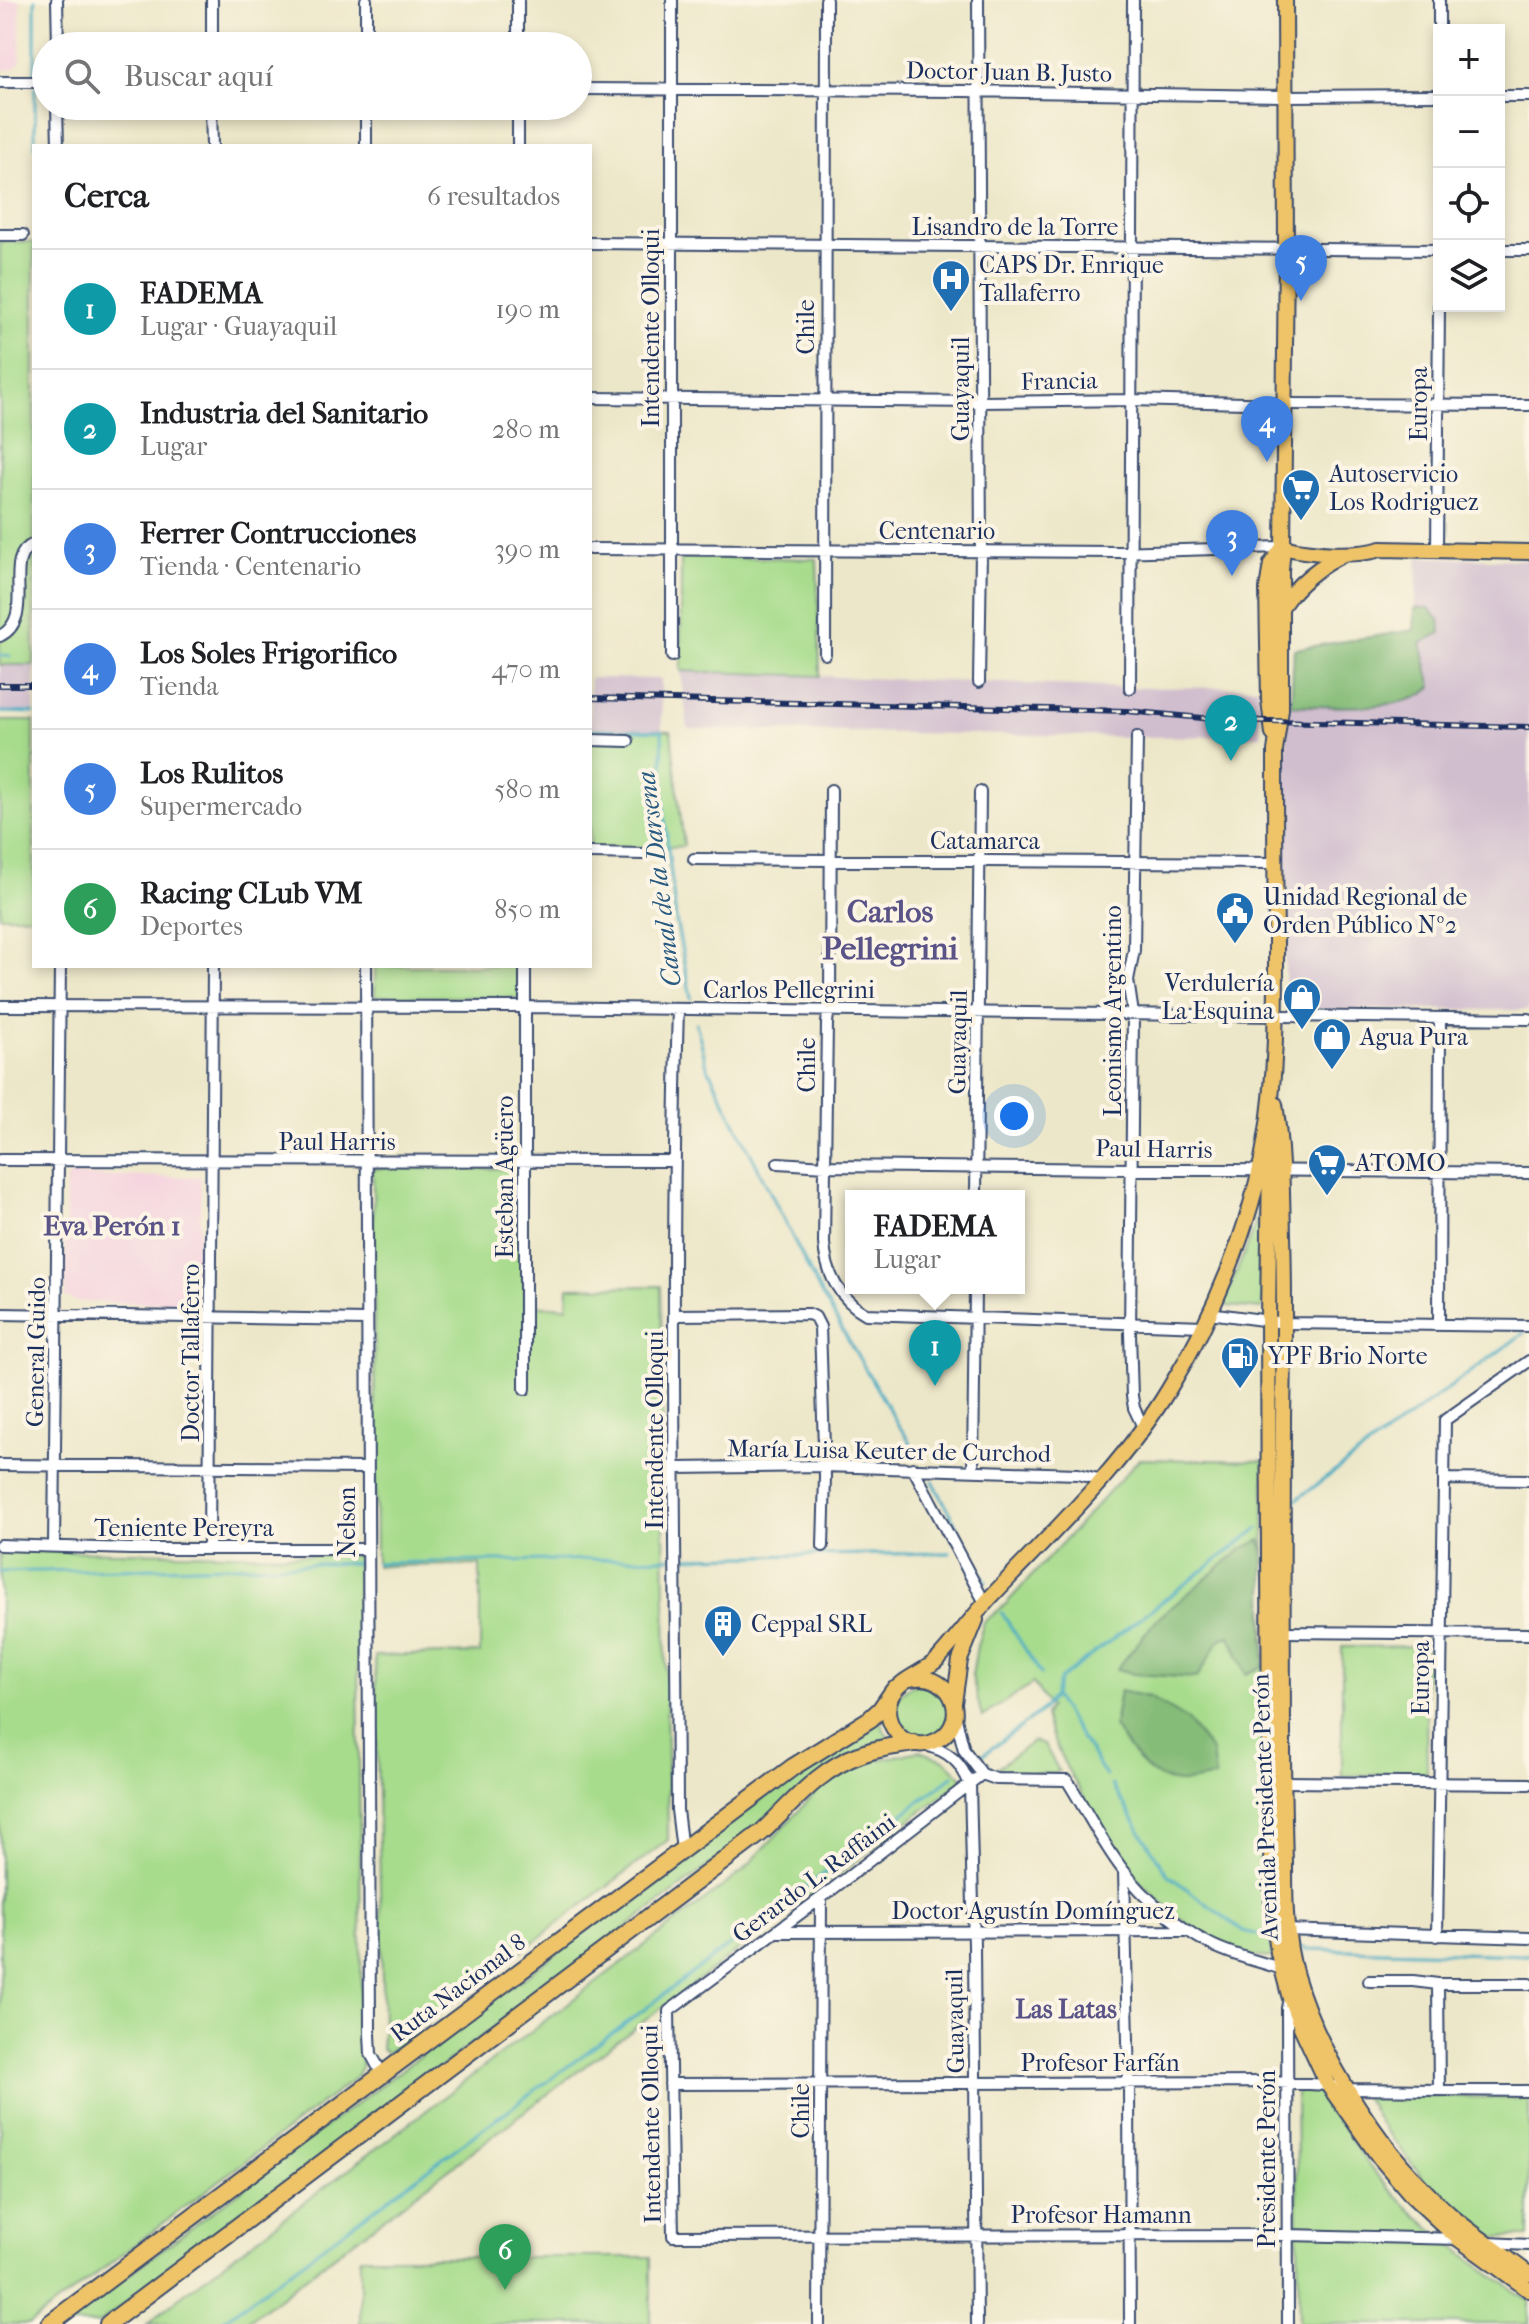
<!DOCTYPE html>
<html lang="es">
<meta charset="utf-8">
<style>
:root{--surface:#fff;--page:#f6f6f6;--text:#202124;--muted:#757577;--line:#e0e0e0;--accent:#111827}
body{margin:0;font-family:"IM FELL French Canon",serif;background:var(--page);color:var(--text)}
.controls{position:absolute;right:24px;top:24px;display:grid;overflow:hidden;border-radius:0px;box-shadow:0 4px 12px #0003}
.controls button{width:72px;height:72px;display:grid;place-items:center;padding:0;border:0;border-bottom:2px solid var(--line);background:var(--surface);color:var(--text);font:40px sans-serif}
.you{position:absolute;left:1014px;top:1116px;width:28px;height:28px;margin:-20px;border:6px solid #fff;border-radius:50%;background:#1a73e8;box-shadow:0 0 0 12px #1a73e833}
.badge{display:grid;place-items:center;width:52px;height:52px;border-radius:50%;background:var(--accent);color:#fff;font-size:26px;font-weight:700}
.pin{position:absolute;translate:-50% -66px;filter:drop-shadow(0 2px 4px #0008)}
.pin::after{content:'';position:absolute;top:42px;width:28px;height:24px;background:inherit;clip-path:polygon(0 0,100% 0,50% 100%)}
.popup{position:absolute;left:845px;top:1190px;width:180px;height:104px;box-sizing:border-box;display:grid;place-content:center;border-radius:0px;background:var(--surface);filter:drop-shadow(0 2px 6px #0005);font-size:26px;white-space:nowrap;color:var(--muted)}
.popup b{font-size:30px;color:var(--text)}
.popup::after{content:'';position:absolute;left:50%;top:100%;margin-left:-16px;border:16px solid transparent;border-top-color:var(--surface)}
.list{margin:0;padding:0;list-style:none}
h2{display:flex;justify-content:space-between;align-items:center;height:104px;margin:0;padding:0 32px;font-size:34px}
h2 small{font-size:26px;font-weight:400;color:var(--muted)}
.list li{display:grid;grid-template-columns:52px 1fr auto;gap:24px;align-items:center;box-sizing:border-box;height:120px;padding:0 32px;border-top:2px solid var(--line)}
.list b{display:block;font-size:30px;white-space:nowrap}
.list p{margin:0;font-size:26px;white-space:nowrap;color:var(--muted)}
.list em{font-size:26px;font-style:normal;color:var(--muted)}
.icon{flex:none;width:44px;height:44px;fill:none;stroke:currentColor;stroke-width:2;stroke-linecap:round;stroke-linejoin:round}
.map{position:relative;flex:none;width:1529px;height:2324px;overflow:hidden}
.search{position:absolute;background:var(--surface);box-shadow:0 4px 12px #0003;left:32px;top:32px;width:560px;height:88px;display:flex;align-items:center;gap:20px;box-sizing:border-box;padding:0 28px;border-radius:44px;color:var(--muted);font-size:30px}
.panel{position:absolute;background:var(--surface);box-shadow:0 4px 12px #0003;left:32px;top:144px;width:560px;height:824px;border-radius:0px}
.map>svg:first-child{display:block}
</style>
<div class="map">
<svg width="1529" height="2324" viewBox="0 0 1529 2324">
<rect width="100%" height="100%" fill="#fcf5e5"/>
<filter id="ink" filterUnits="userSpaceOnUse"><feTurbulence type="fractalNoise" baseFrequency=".0125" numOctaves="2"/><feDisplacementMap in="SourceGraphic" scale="16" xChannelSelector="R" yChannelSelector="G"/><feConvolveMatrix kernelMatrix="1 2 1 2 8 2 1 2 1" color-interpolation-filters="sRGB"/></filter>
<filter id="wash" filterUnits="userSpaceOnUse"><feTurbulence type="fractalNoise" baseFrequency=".006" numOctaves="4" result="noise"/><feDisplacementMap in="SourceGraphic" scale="32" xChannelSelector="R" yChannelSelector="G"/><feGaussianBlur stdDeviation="1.8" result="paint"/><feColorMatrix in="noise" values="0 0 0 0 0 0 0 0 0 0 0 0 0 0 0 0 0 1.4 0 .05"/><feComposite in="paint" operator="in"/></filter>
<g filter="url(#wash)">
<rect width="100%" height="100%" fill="#ede7c9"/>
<path fill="#f4cfde" d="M 0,0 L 20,0 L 20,63 L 13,69 L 0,69 Z
M 78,1169 L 78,1176 L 201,1177 L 199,1298 L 194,1303 L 90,1302 L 75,1301 L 65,1297 L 66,1180 Z"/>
<path fill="#d0bdce" d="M 1418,557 L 1529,560 L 1529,1010 L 1299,1009 L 1285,1000 L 1286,753 L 1294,649 L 1414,630 Z
M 0,663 L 34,664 L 34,713 L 0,712 Z
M 681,671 L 1130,688 L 1258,687 L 1261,736 L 1137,737 L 688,729 Z
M 590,678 L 661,679 L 662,731 L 590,728 Z"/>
<path fill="#a7dc8c" stroke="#618675" stroke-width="2" d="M 0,242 L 34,242 L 34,665 L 0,665 Z
M 681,557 L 817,559 L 820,676 L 681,671 Z
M 0,721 L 34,721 L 34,916 L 0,916 Z
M 590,728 L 671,731 L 684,846 L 645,849 L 590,848 Z
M 375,966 L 519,966 L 520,998 L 375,996 Z
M 373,1168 L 524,1169 L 525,1305 L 567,1307 L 568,1287 L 661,1286 L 668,1840 L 387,2053 L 381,2049 L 383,2026 L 375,1656 L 480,1653 L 480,1565 L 376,1566 Z
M 1262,1199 L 1265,1199 L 1262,1309 L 1227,1306 L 1224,1302 L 1251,1237 Z
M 1139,1459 L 1264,1461 L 1265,1903 L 1272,1957 C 1225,1963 1154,1900 1126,1866 C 1116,1853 1109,1838 1100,1825 C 1080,1790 1056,1755 1045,1716 L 1050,1707 L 1033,1683 L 982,1717 L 972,1676 L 977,1646 L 984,1622 L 1006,1604 Z
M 0,1550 L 357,1556 L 362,2065 L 355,2078 L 30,2324 L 0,2324 Z
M 1425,1646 L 1427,1773 L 1342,1776 L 1342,1647 Z
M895 1711a27 27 0 1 1 54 0a27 27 0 1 1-54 0Z
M 880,1720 L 884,1730 L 893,1742 L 867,1747 L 98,2324 L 63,2324 L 807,1765 Z
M 1033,1741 L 1044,1744 L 1059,1771 L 1055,1774 L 1001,1773 L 997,1768 Z
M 919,1751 L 945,1760 L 964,1779 L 244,2324 L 147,2324 L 177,2299 L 743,1871 L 818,1790 L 835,1776 L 865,1763 Z
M 1296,2091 L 1324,2092 C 1329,2106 1338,2118 1345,2130 C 1391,2207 1457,2250 1529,2301 L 1529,2324 L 1299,2324 Z
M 1363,2094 L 1529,2099 L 1529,2237 L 1490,2237 L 1463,2217 L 1422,2177 L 1379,2122 Z
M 360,2257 L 651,2257 L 651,2324 L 360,2324 Z"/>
<path fill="#85bc78" stroke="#50766b" stroke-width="2" d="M 1415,608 L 1429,608 L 1440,621 L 1441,633 L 1421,643 L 1432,687 C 1409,713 1324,706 1291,705 L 1294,649 L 1414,630 Z
M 1261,1540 L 1264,1555 L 1264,1666 L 1246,1674 L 1230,1636 L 1220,1639 L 1197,1678 L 1134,1674 L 1117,1669 L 1156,1620 L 1243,1548 Z
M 1120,1691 L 1149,1697 L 1186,1719 L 1212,1752 L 1215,1777 C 1205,1779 1193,1782 1182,1782 C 1150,1783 1129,1751 1114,1726 Z"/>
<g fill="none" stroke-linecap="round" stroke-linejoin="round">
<path stroke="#43aac2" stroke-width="3" d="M 35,76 L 35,0
M 35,146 L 35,88
M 0,655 L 10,656
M 0,712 L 34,713
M 590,729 L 662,731 L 664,811 L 676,920 L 691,998
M 696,1023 L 707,1066 L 818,1288 L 897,1423 L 921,1458
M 933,1481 L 986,1582
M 1296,1500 L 1524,1333
M 681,1557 L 950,1553
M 376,1563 L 670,1558
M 0,1572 L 358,1563
M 1002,1613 L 1041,1674
M 1054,1696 L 1106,1776
M 980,1757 L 1043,1710 L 1054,1696 L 1060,1679 L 1259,1528
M 1112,1785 L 1167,1874 L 1243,1931 L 1271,1938
M 1293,1945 L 1308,1949 L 1529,1955
M 218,2324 L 621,2027 L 953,1776"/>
</g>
</g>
<g filter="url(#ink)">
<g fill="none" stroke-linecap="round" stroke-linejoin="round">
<defs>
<path id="minor" d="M 57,0 L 58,46
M 366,0 L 366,46
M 518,0 L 518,46
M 978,0 L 981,552 L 979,682
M 1439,30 L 1439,0
M 212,46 L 212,0
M 0,82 L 46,82
M 578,89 L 963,91 L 1285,96 L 1439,95
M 1499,96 L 1529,96
M 57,106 L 58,146
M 211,106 L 212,146
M 366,106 L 366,146
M 518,106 L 518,146
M 0,235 L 23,235
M 590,243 L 1439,250
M 1499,250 L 1529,250
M 590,398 L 981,402 L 1131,400 L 1284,404 L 1529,405
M 590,549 L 1117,552 L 1283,547
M 1437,550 L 1439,306
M 0,636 C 38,617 0,557 34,544
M 825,654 L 826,0
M 672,656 L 672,0
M 1130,688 L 1133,0
M 1137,737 L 1134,950 L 1128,980 L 1133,1014 L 1130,1334 L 1132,1396 L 1134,1408 L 1143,1427
M 590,740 L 628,741
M 831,790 L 830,997 L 827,1023 L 824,1243 C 826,1273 839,1299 866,1314 L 1203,1326
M 590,853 L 644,854
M 694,859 L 1275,863
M 366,966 L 370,2034 L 371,2054 L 382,2074
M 525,966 L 525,1389
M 0,1006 L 525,1007 L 1529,1019
M 678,1009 C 670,1276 676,1543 677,1810 L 682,1850
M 0,1160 L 674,1161
M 778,1163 L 826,1166 L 1529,1173
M 976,1196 L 980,792
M 1209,1313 L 1285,1323 L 1529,1326
M 0,1314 L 366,1320
M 675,1315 L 809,1314 L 815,1317 L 820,1327 L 825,1477 L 823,1546
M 1439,1325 L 1440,1019
M 0,1465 L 367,1468
M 675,1468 L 824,1466 L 1078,1474 L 1102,1480
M 913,1468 L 985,1603
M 973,1470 L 975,1288
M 1444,1479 L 1529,1480
M 0,1545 L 131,1549 L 367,1549
M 54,1547 L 60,966
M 209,1548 L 213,966
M 1280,1632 L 1529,1634
M 955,1715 L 964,1750 L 982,1774 L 996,1779 L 1067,1780 C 1086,1810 1102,1843 1123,1870 C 1143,1897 1179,1928 1208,1943 C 1232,1956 1259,1961 1285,1970
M 925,1745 C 949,1751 961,1762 970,1785 L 974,1946 L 977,2324
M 982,1774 L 821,1898 L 669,2011 L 673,2236 L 1288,2235 L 1461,2239
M 1279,1782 L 1529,1784
M 1124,1871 L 1129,2083 L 1130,2324
M 1284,1930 L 1529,1938
M 777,1932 L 1186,1931
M 1437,1936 L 1445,1420 L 1529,1361
M 1369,1981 L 1413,1981 L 1438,1984 L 1529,1984
M 1438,1984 L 1439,2090
M 670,2084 L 1271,2082 L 1328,2085 L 1348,2089 L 1529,2091
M 1488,2243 L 1529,2245
M 819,2324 L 821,1898
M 1288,2324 L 1287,2008 L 1289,1998"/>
<path id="major" d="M 1283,547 C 1310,554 1355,557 1381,549 L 1529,552
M 1282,606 C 1296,585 1320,565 1344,554
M 1273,734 L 1269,700 L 1267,589 L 1271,564 L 1283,547
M 1275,1104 C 1282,1148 1282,1191 1283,1236 C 1285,1297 1284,1358 1283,1420 C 1282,1527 1283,1635 1283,1742 C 1283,1783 1284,1823 1285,1863 C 1285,1901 1285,1938 1296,1976 C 1322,2063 1384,2157 1453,2217 C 1477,2237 1504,2255 1529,2274
M 1270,1149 L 1268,1322 L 1270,1782 L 1272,1902 L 1278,1953 L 1289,1995 L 1301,2027 L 1328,2085 L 1379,2157 L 1413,2197 L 1457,2238 L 1529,2290
M 910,1679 C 956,1669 973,1730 930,1743 C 903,1751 880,1722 891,1697 C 899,1678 925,1673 939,1658 C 956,1639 971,1619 988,1600 C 1051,1533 1121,1469 1169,1389 C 1213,1318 1251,1226 1265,1143 C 1277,1074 1276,1003 1276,934 C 1275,873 1275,812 1275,751 L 1281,709 L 1281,570 L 1283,547 L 1286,249 L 1285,0
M 954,1703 L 960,1660 L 976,1620"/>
<path id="highway" d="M 49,2324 L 793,1767 L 870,1719 L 880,1710 L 894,1690
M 108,2324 L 762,1832 C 792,1804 819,1769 859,1755 C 876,1748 896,1746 914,1743"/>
</defs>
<use href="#minor" stroke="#3a4b6e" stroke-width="14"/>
<use href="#major" stroke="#3a4b6e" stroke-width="18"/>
<use href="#highway" stroke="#3a4b6e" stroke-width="20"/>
<use href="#minor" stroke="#fff" stroke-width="10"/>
<use href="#major" stroke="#efc469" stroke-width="14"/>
<use href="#highway" stroke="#efc469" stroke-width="16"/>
<defs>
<path id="rail" d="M 0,685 L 34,685
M 590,698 L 1127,711 L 1224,720 L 1529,727"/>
</defs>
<use href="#rail" stroke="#1b2f5e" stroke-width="6"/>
<use href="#rail" stroke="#fcf5e5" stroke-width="3" stroke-dasharray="9" stroke-linecap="butt"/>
</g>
</g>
<defs>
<symbol id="hospital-pin" viewBox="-11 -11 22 30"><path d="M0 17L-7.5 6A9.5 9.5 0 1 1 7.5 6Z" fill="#1f6fb2" stroke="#fcf5e5"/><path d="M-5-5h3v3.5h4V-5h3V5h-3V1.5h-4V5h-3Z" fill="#fff"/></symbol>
<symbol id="supermarket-pin" viewBox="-11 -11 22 30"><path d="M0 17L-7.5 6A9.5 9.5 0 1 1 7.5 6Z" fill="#1f6fb2" stroke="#fcf5e5"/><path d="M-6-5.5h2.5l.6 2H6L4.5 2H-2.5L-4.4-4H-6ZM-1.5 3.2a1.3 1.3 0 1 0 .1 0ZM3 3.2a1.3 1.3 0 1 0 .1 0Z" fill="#fff"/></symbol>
<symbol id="civic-pin" viewBox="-11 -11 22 30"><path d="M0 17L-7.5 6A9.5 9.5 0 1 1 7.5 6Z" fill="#1f6fb2" stroke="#fcf5e5"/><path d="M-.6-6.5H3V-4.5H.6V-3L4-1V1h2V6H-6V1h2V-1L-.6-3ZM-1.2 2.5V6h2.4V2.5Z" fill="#fff"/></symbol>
<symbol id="shop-pin" viewBox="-11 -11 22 30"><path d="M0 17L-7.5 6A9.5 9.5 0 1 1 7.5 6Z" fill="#1f6fb2" stroke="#fcf5e5"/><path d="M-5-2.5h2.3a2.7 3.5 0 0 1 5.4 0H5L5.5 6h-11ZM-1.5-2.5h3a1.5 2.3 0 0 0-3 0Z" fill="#fff"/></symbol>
<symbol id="fuel-pin" viewBox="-11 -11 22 30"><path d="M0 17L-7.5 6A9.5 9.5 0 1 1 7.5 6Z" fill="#1f6fb2" stroke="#fcf5e5"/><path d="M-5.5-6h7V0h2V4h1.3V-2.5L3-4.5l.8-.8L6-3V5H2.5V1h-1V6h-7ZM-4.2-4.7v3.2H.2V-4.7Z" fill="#fff"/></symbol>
<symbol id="building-pin" viewBox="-11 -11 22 30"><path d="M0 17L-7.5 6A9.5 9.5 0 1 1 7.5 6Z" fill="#1f6fb2" stroke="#fcf5e5"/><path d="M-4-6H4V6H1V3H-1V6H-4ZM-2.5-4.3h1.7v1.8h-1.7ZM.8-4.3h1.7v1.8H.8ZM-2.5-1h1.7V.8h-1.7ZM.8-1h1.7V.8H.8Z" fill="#fff"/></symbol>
</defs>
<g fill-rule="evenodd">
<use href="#hospital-pin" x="929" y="257" width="44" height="60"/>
<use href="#supermarket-pin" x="1279" y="466" width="44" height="60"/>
<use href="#civic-pin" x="1213" y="889" width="44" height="60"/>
<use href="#shop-pin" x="1280" y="975" width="44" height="60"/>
<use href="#shop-pin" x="1310" y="1015" width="44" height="60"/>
<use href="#supermarket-pin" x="1305" y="1141" width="44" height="60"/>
<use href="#fuel-pin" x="1218" y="1334" width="44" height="60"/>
<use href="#building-pin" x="701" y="1602" width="44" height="60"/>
</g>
<g text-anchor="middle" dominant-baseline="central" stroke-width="8" stroke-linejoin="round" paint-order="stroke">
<g font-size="24" fill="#1b2f5e" stroke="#fcf5e5">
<text transform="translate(1009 72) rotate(1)">Doctor Juan B. Justo</text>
<text x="1015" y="227">Lisandro de la Torre</text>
<text transform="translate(806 327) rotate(-90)">Chile</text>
<text transform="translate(651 328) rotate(-90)">Intendente Olloqui</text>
<text transform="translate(1059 381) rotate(-1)">Francia</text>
<text transform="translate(961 389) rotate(-90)">Guayaquil</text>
<text transform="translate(1419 404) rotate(-90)">Europa</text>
<text x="937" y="531">Centenario</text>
<text x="985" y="841">Catamarca</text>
<text x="789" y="990">Carlos Pellegrini</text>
<text transform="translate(1113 1011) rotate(-90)">Leonismo Argentino</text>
<text transform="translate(958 1042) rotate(-89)">Guayaquil</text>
<text transform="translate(807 1065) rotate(-90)">Chile</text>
<text x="337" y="1142">Paul Harris</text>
<text transform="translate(1154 1149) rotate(1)">Paul Harris</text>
<text transform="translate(505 1177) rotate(-90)">Esteban Agüero</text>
<text transform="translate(36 1352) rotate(-89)">General Guido</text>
<text transform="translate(191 1353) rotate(-90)">Doctor Tallaferro</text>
<text transform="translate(655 1430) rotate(-90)">Intendente Olloqui</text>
<text transform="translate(889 1451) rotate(1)">María Luisa Keuter de Curchod</text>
<text transform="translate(347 1522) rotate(-90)">Nelson</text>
<text x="184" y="1528">Teniente Pereyra</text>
<text transform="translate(1421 1678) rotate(-90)">Europa</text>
<text transform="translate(1265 1807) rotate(-92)">Avenida Presidente Perón</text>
<text transform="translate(814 1878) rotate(-37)">Gerardo L. Raffaini</text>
<text x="1033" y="1911">Doctor Agustín Domínguez</text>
<text transform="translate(458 1988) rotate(-37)">Ruta Nacional 8</text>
<text transform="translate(955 2021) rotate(-91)">Guayaquil</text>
<text x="1100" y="2063">Profesor Farfán</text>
<text transform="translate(801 2111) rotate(-90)">Chile</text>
<text transform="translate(651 2124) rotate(-91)">Intendente Olloqui</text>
<text transform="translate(1267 2159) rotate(-90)">Presidente Perón</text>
<text x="1101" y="2215">Profesor Hamann</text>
</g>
<g font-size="24" fill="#1b2f5e" stroke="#fcf5e5" text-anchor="start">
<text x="979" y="265">CAPS Dr. Enrique<tspan x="979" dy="28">Tallaferro</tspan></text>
<text x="1329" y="474">Autoservicio<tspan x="1329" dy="28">Los Rodriguez</tspan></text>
<text x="1263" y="897">Unidad Regional de<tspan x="1263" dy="28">Orden Público Nº2</tspan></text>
<text x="1274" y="983" text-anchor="end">Verdulería<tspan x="1274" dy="28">La Esquina</tspan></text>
<text x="1360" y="1037">Agua Pura</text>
<text x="1355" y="1163">ATOMO</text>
<text x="1268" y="1356">YPF Brio Norte</text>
<text x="751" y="1624">Ceppal SRL</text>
</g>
<g font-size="26" font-style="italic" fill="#295a81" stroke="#fcf5e5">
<text transform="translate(659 879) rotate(-97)">Canal de la Darsena</text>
</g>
<g font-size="26" font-weight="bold" fill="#5a5387" stroke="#fcf5e5">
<text x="1066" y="2009">Las Latas</text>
</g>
<g font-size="28" font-weight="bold" fill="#5a5387" stroke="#fcf5e5">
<text x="112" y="1225">Eva Perón 1</text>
</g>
<g font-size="32" font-weight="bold" fill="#5a5387" stroke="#fcf5e5">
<text x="890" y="911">Carlos<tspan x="890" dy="37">Pellegrini</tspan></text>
</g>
</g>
</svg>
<div class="controls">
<button>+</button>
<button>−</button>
<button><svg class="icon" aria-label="locate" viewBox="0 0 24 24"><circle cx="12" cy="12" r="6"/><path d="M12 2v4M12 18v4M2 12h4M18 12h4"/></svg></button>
<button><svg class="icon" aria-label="layers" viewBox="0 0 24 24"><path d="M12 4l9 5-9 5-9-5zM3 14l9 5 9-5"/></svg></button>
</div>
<div class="you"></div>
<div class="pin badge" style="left:935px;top:1386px;background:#0f9aa8">1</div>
<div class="popup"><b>FADEMA</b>Lugar</div>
<div class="pin badge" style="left:1231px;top:761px;background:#0f9aa8">2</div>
<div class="pin badge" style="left:1232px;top:576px;background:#3f7fe0">3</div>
<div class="pin badge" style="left:1267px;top:462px;background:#3f7fe0">4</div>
<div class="pin badge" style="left:1301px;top:301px;background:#3f7fe0">5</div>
<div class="pin badge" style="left:505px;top:2290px;background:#2e9e5b">6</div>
<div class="search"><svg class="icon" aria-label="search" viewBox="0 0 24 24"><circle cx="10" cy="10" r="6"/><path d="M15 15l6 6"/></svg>Buscar aquí</div>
<section class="panel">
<h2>Cerca<small>6 resultados</small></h2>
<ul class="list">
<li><span class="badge" style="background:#0f9aa8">1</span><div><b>FADEMA</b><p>Lugar · Guayaquil</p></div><em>190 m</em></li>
<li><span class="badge" style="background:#0f9aa8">2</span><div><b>Industria del Sanitario</b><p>Lugar</p></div><em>280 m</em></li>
<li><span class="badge" style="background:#3f7fe0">3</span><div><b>Ferrer Contrucciones</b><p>Tienda · Centenario</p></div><em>390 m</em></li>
<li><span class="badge" style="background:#3f7fe0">4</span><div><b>Los Soles Frigorifico</b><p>Tienda</p></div><em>470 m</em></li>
<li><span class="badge" style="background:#3f7fe0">5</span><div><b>Los Rulitos</b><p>Supermercado</p></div><em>580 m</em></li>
<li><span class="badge" style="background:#2e9e5b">6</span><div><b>Racing CLub VM</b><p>Deportes</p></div><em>850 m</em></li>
</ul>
</section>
</div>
